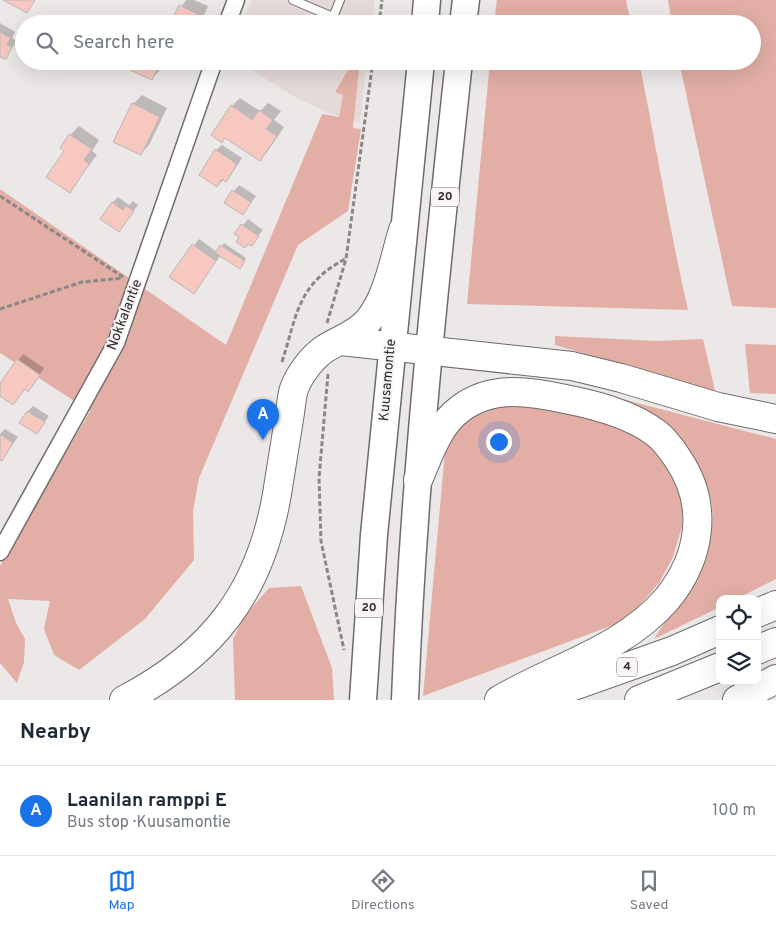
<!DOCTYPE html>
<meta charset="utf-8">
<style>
:root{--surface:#fff;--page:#f2f2f3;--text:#1f2937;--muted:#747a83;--line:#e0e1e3;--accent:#1a73e8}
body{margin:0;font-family:Overpass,sans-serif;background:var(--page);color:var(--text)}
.controls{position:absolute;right:15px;bottom:15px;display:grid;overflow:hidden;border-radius:10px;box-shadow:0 5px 20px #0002}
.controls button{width:45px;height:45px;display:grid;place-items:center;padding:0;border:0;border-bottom:1px solid var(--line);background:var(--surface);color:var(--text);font:25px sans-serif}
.you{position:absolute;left:498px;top:441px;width:18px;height:18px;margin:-12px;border:4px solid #fff;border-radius:50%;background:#1a73e8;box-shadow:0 0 0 8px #1a73e833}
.badge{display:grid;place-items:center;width:32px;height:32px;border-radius:50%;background:var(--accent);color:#fff;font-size:16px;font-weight:700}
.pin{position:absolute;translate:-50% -41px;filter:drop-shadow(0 1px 2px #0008)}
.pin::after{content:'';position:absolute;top:26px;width:18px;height:15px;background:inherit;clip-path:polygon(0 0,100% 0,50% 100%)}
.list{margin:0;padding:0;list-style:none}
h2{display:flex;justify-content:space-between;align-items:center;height:65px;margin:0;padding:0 20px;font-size:21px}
h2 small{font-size:16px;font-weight:400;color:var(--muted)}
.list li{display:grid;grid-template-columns:32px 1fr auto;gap:15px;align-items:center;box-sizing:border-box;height:90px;padding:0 20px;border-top:1px solid var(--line)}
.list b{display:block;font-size:19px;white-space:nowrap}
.list p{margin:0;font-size:16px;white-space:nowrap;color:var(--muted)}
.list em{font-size:16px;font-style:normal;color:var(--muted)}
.icon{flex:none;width:28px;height:28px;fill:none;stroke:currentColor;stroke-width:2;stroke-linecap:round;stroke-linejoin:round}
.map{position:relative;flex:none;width:776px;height:700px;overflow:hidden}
.search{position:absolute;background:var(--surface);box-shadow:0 5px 20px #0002;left:15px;right:15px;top:15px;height:55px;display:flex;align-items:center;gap:12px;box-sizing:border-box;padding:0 18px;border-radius:28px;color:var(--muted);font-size:19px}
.sheet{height:155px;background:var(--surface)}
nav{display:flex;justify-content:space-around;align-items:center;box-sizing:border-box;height:70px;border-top:1px solid var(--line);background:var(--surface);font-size:14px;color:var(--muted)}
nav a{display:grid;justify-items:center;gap:2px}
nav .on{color:var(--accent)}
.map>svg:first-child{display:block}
</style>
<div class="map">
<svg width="776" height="700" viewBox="0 0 776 700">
<rect width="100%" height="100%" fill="#ebe8e7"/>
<path fill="#e6dad8" d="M 251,0 L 375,0 L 372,24 L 242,24 Z
M 238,61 L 367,61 L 360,123 L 329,113 L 291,95 Z"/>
<path fill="#e2aea5" d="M 497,0 L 626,0 L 631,24 L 494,24 Z
M 668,0 L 776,0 L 776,308 L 732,306 L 679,61 L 752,61 L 752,24 L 672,24 Z
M 490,61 L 639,61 C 656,144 669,228 688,310 L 467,304 Z
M 359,69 L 353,128 L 361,129 L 348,211 L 298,245 L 199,478 L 193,511 L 194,560 L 145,619 L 79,670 L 54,655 L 44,629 L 50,601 L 8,599 L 16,623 L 25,639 L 24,662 L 17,683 L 0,663 L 0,566 L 90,411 L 0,353 L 0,189 L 226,345 L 322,114 L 339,117 L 343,95 L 335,92 L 348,70 Z
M 555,336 L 658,341 L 703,339 L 716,395 L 659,375 L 555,345 Z
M 745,344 L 776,345 L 776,394 L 750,393 Z
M 591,391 L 776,439 L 776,579 L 736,599 L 720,599 L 720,607 L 654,639 C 683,593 737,530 700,474 C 694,466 681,459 673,453 C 646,433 619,412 591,391 Z
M 538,406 L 617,423 L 645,440 L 670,464 L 682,493 L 682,526 L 673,557 L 659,583 L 627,620 L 423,696 L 445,451 C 447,446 448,437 452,432 C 471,404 508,407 538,406 Z
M 301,586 L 332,668 L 334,700 L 235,700 L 233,639 L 245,615 L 269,588 Z"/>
<path fill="#0003" d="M 186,0 L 194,0 L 208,6 L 200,24 L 169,24 Z
M 0,23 L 15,32 L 12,38 L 17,41 L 6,57 L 2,55 L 0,57 Z
M 136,61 L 164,61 L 160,70 L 152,79 Z
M 142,95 L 167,108 L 149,145 L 140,154 L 133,104 Z
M 240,98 L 260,111 L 268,103 L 281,111 L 274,120 L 284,127 L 268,151 L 260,160 L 226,137 L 222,141 L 232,106 Z
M 79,126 L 99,140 L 92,151 L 97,155 L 69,191 L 66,151 L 70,135 Z
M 222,145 L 242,158 L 231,175 L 217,185 L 216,150 Z
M 239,185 L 256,196 L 243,214 L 225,202 Z
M 118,197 L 129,205 L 133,201 L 138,205 L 119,230 L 112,203 Z
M 248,219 L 263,230 L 251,244 L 236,234 Z
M 199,239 L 217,252 L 224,243 L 246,258 L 242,265 L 221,255 L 193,292 L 171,276 Z
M 23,354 L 44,368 L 34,384 L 28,390 L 26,388 L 13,403 L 0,394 L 0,385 Z
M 33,406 L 49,416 L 37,433 L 28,411 Z
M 5,429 L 18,437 L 2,459 L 0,434 Z"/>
<path fill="#f6c8c0" stroke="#bab7b6" d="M 3,0 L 35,0 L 27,13 Z
M 179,5 L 200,15 L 196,24 L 170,24 Z
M 0,32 L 11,38 L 7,44 L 12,47 L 6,59 L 0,57 Z
M 134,61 L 161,61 L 152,80 L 130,70 Z
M 132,103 L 160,117 L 141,155 L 113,142 Z
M 231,105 L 252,120 L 259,110 L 273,120 L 266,129 L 277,136 L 260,161 L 225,138 L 222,143 L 211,135 Z
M 69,134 L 92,149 L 84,160 L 89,164 L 70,193 L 46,177 L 64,151 L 60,148 Z
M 215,149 L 237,164 L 226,182 L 222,179 L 217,187 L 199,175 Z
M 232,190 L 251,202 L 243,215 L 224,203 Z
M 112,202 L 123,210 L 126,206 L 134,211 L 119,232 L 100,219 Z
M 241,224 L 259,236 L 252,246 L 248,244 L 245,248 L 236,242 L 239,237 L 234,234 Z
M 192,244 L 216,261 L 194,294 L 169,277 Z
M 220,245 L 245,261 L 240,269 L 215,253 Z
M 17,359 L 40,375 L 28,392 L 25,389 L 13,405 L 0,396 L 0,383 Z
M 27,411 L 45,422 L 37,434 L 19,423 Z
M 0,434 L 13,443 L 2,461 L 0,460 Z"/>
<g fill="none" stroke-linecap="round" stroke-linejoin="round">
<defs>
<path id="service" d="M 293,0 L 333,17 L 340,0"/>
<path id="minor" d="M 227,24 L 236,0
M 0,552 L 116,343 L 214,61"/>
<path id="trunk" d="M 425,24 L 427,0
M 463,24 L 466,0
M 363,700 L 374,535 L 421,61
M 405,700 C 413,486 436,274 459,61"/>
<path id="motorway" d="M 341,341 L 572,366 L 621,378 L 718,407 L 776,419
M 418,480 C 429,455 438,425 460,409 C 491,385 529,391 565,399 C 596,405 631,414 656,433 C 665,440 672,450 678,459 C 709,505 701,557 667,599 C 623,650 555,667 499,700
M 757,613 L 776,605
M 757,650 L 776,642
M 124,700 C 212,654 260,593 277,494 C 281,469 285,444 289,419 C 291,409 291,398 294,389 C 299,375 311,359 323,350 C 338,340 356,335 368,321 C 388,298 394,259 403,230
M 534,700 L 672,651 L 720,630
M 639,700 L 720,667
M 737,700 L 776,679"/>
</defs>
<use href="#service" stroke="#6e6b6a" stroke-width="10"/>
<use href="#minor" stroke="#6e6b6a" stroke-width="19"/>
<use href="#trunk" stroke="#6e6b6a" stroke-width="29"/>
<use href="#motorway" stroke="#6e6b6a" stroke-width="30"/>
<path stroke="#8a8887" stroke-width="3" stroke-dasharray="5 2.5" stroke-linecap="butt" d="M 379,24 L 382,0
M 360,61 L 371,72
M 0,196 L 123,277
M 0,309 L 82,282 L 122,278
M 327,323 L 346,259 L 373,61
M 282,362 C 297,315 297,285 345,259
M 328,374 L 319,478 L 321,541 L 344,650"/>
<use href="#service" stroke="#fff" stroke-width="8"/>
<use href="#minor" stroke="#fff" stroke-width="16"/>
<use href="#trunk" stroke="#fff" stroke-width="26"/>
<use href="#motorway" stroke="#fff" stroke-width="28"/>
</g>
<g text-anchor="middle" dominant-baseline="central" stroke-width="4" stroke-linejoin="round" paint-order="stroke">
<g fill="#f9f5f4" stroke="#6a6868" stroke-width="1">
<rect x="431" y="187.5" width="28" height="19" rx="4"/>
<rect x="355" y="598.5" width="28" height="19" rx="4"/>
<rect x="617" y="657.5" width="20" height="19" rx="4"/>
</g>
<g font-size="12" font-weight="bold" fill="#2d2c2c">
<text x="445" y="197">20</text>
<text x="369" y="608">20</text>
<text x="627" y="667">4</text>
</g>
<g font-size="14" fill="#2d2c2c" stroke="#f9f5f4">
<text transform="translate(125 315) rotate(-69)">Nokkalantie</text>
<text transform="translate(388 380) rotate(-85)">Kuusamontie</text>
</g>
</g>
</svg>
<div class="controls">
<button><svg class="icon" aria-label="locate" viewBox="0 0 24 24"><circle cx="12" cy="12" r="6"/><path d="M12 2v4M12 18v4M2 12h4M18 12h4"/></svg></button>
<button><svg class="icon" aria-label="layers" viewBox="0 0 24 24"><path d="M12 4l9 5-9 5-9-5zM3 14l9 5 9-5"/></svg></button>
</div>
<div class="you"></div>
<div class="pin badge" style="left:263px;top:440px">A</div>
<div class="search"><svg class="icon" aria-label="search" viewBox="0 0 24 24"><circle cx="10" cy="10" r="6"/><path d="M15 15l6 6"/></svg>Search here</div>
</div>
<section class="sheet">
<h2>Nearby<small></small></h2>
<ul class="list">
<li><span class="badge">A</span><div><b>Laanilan ramppi E</b><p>Bus stop · Kuusamontie</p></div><em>100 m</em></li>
</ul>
</section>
<nav>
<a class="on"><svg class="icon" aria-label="map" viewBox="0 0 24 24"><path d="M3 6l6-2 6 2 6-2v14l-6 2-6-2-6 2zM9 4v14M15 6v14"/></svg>Map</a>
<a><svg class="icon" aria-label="directions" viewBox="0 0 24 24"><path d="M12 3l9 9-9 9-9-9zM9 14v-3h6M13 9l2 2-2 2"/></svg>Directions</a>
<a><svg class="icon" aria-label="saved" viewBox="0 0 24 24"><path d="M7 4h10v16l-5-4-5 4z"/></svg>Saved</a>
</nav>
